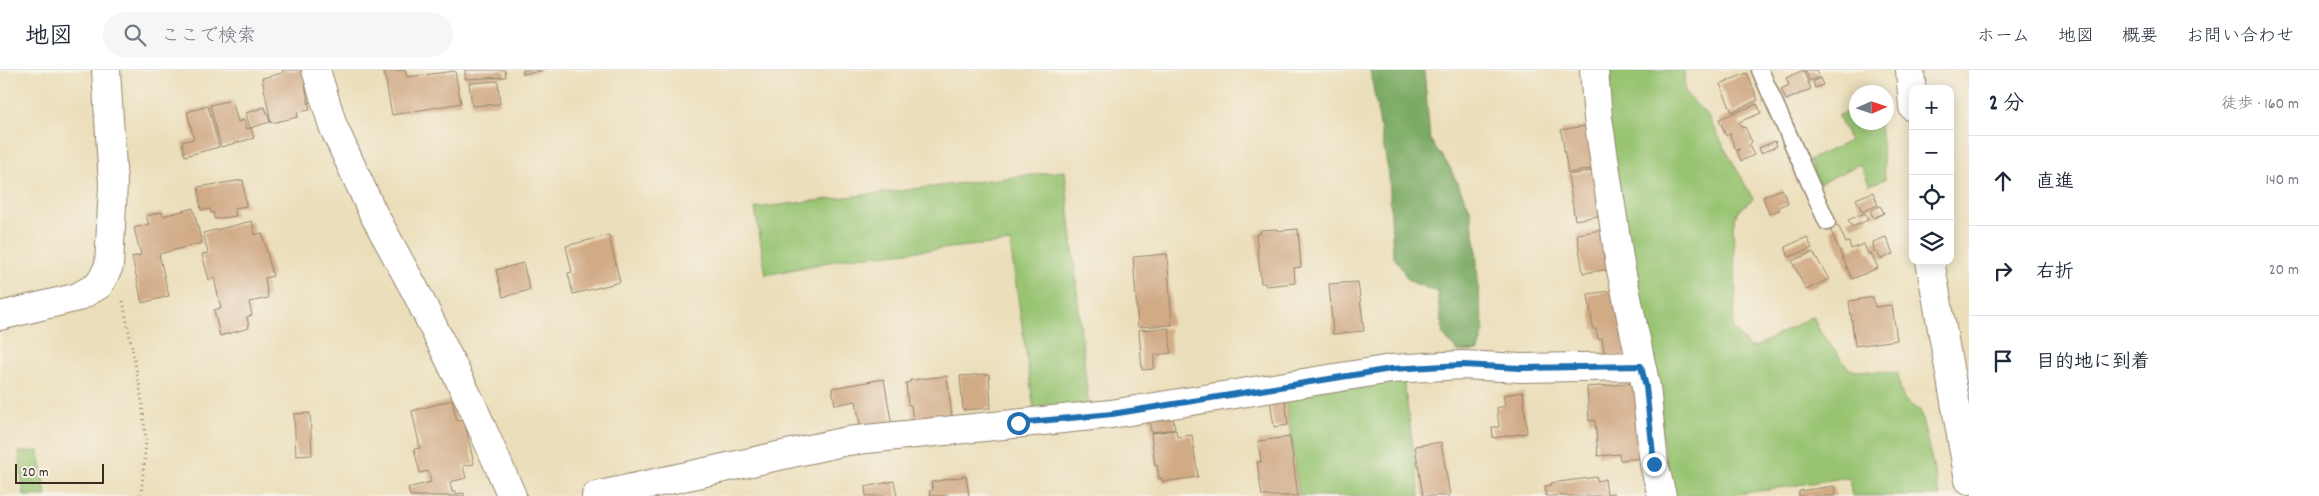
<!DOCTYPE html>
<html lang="ja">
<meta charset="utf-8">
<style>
:root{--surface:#fff;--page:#f6f6f7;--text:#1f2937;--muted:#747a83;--line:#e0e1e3}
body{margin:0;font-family:Dekko,"Klee One",sans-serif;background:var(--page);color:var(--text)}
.controls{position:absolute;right:15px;top:15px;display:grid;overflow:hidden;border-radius:10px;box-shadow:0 2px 12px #0003}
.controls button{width:45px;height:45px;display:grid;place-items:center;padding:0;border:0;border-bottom:1px solid var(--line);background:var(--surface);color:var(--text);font:25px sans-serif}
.compass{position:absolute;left:1849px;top:15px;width:45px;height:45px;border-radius:50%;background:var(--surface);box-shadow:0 2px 12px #0003;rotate:87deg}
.scale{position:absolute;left:15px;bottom:12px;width:89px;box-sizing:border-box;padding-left:5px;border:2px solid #3b2a1e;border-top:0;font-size:14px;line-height:18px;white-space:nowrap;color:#3b2a1e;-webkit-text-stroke:4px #f7f3e8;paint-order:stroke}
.stop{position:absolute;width:15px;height:15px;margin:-11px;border:4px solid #1f6fb2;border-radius:50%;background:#fff}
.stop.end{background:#1f6fb2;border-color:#fff;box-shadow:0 1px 5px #0008}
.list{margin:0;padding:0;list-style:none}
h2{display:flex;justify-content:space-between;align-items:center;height:65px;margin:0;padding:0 20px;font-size:21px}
h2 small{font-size:16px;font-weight:400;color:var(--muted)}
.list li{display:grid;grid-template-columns:32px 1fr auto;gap:15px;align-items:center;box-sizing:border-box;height:90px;padding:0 20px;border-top:1px solid var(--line)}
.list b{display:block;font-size:19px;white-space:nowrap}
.list em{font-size:16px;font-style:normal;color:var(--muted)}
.icon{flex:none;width:28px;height:28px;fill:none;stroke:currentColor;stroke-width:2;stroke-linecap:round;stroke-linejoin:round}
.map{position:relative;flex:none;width:1969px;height:426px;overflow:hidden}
header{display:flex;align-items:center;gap:30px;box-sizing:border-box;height:70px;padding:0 25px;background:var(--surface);border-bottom:1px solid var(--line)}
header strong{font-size:24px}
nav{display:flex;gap:28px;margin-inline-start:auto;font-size:18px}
.search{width:350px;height:45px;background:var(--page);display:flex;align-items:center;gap:12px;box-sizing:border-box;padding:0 18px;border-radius:28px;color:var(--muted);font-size:19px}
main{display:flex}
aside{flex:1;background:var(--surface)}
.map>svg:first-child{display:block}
</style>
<header>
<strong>地図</strong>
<div class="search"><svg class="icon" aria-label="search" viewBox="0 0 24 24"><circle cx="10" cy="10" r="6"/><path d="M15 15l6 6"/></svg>ここで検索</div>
<nav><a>ホーム</a><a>地図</a><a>概要</a><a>お問い合わせ</a></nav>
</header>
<main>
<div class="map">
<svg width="1969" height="426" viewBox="0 0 1969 426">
<rect width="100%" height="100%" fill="#f7f3e8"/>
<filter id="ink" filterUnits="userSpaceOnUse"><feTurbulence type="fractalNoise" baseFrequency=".02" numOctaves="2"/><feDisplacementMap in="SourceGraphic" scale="10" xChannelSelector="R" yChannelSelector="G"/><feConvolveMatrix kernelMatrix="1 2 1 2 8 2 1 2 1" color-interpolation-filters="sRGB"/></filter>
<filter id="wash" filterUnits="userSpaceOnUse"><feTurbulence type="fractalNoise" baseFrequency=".0096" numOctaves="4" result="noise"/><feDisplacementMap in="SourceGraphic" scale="20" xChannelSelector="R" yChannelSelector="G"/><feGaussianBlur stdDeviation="1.12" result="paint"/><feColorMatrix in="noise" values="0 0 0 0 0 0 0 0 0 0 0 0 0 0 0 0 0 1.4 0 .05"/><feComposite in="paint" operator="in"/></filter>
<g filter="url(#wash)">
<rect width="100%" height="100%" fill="#ebdeba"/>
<path fill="#98c472" stroke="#6a7748" d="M 1612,0 L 1684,0 L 1685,23 L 1707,45 L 1753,129 L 1737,142 L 1733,156 L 1736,221 L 1733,258 L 1749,277 L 1755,277 L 1813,246 L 1820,262 L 1850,300 L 1898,303 C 1901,324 1900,331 1920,340 L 1940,426 L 1852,426 L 1849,407 L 1726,426 L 1672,426 L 1606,41 Z
M 1856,37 L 1856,52 L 1880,53 L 1885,109 L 1870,115 L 1860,94 L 1819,114 L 1809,90 L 1850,71 L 1838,46 Z
M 1065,101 L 1089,340 L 1035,346 L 1010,172 L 848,188 L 766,205 L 755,138 Z
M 1403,307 L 1420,426 L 1299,426 L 1285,324 Z
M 39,381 L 46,426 L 24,426 L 19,382 Z"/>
<path fill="#7aaa64" stroke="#5a6a41" d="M 1370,0 L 1424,0 L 1430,70 L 1449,96 L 1470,139 L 1476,176 L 1479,229 L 1484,260 L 1478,281 L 1458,282 L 1443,265 L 1437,222 L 1409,211 L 1393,185 L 1389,106 Z"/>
<g id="blocks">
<path fill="#d1aa86" d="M 282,0 L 302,0 L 310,40 L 297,42 L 298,47 L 271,53 L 262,8 L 283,3 Z
M 405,0 L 407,7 L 455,1 L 461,33 L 392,45 L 384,1 Z
M 465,0 L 505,0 L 506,7 L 465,9 Z
M 523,0 L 542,0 L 542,1 L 523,4 Z
M 1803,0 L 1811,19 L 1786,30 L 1781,19 L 1789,15 L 1786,8 Z
M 1805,0 L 1816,0 L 1819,7 L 1810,11 Z
M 1747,3 L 1758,30 L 1732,42 L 1720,14 Z
M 1820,8 L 1823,15 L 1815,18 L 1813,12 Z
M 498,11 L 500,34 L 472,36 L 469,13 Z
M 232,30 L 238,52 L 244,50 L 247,59 L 251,58 L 254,68 L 221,77 L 210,35 Z
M 1757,34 L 1761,43 L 1739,52 L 1742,58 L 1745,57 L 1752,72 L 1749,75 L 1754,85 L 1741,91 L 1737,81 L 1740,79 L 1736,80 L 1730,66 L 1731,63 L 1726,66 L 1719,49 Z
M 208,36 L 219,77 L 185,86 L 182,72 L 194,69 L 187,42 Z
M 265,37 L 270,52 L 250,58 L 246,43 Z
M 1590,55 L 1597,98 L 1568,103 L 1561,60 Z
M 1775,71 L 1777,76 L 1761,83 L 1759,78 Z
M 1597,100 L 1604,145 L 1575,150 L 1568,105 Z
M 243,110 L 246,136 L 234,138 L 236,146 L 214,149 L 214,143 L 211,143 L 210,139 L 201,140 L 198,117 Z
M 1782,119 L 1788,133 L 1778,137 L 1780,140 L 1769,144 L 1763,127 Z
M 1873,122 L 1878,135 L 1862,142 L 1856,129 Z
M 1880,136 L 1884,143 L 1874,148 L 1870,141 Z
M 193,138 L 202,173 L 159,184 L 169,226 L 142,233 L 132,187 L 141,185 L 134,158 L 149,154 L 146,146 L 162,142 L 163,146 Z
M 1865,143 L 1868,150 L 1852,157 L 1848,150 Z
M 252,151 L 255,165 L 262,163 L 273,206 L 265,208 L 268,228 L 249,232 L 252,245 L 247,247 L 249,258 L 220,266 L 214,240 L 221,238 L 214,208 L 209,210 L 202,184 L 208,183 L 203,163 Z
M 1838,155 L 1846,173 L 1849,172 L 1851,179 L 1864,174 L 1868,184 L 1871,183 L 1878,198 L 1852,209 L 1830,159 Z
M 1277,159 L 1277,161 L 1298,159 L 1301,197 L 1294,198 L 1295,213 L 1266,216 L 1265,213 L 1261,213 L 1256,164 L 1261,163 L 1260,160 Z
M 1607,159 L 1612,199 L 1583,203 L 1577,164 Z
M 609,165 L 620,212 L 573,224 L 568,203 L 572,202 L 566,176 Z
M 1807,167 L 1812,178 L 1789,187 L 1785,177 Z
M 1886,167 L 1893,184 L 1881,189 L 1877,182 L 1874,182 L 1873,172 Z
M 1813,182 L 1829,209 L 1806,220 L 1792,191 Z
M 1167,184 L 1172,255 L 1138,257 L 1133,187 Z
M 523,193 L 530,220 L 503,227 L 496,200 Z
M 1358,212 L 1364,261 L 1333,264 L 1329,214 Z
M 1617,220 L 1626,286 L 1605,289 L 1602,268 L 1598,269 L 1596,259 L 1593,259 L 1588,224 Z
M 1873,227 L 1875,237 L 1892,235 L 1897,270 L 1855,276 L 1849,231 Z
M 1169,258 L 1171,283 L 1155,285 L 1153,299 L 1142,300 L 1139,260 Z
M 989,304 L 991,338 L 963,340 L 960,306 Z
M 947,306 L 952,348 L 913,352 L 911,335 L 908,335 L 906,313 L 910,312 L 910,310 Z
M 884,309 L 892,356 L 861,361 L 856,331 L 835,335 L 832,318 Z
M 1637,313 L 1643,388 L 1620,390 L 1619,384 L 1598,386 L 1595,350 L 1589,351 L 1587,317 Z
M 1523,322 L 1527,363 L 1493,368 L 1492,357 L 1499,357 L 1497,338 L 1505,336 L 1503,325 Z
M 1285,328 L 1288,355 L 1274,357 L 1270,330 Z
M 452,330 L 457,351 L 464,349 L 474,394 L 463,396 L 466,408 L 450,412 L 452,422 L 456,421 L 456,424 L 464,423 L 464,426 L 410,426 L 408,418 L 431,412 L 428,401 L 420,403 L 414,379 L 420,378 L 412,341 Z
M 310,343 L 312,385 L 296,386 L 294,344 Z
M 1172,343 L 1175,359 L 1151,362 L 1149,346 Z
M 1176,360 L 1177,367 L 1192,365 L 1198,407 L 1163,412 L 1162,408 L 1159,409 L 1157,395 L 1155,396 L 1151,363 Z
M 1290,367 L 1298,426 L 1262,426 L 1257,392 L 1261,392 L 1258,371 Z
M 1441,372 L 1450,426 L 1423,426 L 1415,376 Z
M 966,406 L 969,426 L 930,426 L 929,421 L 933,420 L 931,412 Z
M 1597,407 L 1597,411 L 1605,409 L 1607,424 L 1614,423 L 1614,426 L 1546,426 L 1545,416 L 1551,415 L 1551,413 Z
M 894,411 L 897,426 L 866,426 L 865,417 Z
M 1834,416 L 1836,426 L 1799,426 L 1799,421 Z"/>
</g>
</g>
<g filter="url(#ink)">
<use href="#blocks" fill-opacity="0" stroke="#93846c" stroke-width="1"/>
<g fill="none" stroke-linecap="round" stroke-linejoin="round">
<defs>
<path id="lane" d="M 1760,0 L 1827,152"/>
<path id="street" d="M 316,0 L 333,56 L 372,141 L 416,222 L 471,333 L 512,426
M 1594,0 L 1598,48 L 1620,195 L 1646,317 L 1654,394 L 1662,426
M 1910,0 L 1913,37
M 1930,191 L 1969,410
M 0,246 L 78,227 L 99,215 L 109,196 L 113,114 L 106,0
M 596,426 L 847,371 L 1111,344 L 1391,299 L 1463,295 L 1521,298 L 1641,296"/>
</defs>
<use href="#lane" stroke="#93846c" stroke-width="19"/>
<use href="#street" stroke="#93846c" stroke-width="30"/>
<path stroke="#93846c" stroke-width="3" stroke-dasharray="1 4" stroke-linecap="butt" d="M 123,231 L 141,324 L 146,371 L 141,426"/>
<use href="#lane" stroke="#fff" stroke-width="16"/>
<use href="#street" stroke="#fff" stroke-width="28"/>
</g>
</g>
<g fill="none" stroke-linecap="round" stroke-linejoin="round" filter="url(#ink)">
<path stroke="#1f6fb2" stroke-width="6" d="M 1018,353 L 1112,344 L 1391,299 L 1463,295 L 1521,298 L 1641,296 L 1646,317 L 1654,394"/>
</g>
</svg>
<div class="controls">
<button>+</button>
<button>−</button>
<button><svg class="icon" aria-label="locate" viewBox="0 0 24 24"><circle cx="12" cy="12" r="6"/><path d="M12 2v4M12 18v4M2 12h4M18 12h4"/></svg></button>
<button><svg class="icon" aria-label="layers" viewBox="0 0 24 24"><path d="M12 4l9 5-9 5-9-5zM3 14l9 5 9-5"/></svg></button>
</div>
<svg class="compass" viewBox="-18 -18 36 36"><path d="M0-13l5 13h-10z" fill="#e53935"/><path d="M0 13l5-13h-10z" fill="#747a83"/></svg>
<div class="scale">20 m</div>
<div class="stop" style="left:1018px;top:353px"></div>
<div class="stop end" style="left:1654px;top:394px"></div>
</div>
<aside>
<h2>2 分<small>徒歩 · 160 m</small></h2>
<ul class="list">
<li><svg class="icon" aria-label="ahead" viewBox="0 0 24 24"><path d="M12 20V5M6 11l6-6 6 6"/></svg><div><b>直進</b></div><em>140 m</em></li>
<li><svg class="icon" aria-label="right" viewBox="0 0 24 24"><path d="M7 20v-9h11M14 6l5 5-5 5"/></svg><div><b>右折</b></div><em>20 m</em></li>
<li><svg class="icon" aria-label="arrive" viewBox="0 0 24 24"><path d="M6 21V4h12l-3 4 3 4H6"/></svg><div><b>目的地に到着</b></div></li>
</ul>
</aside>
</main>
